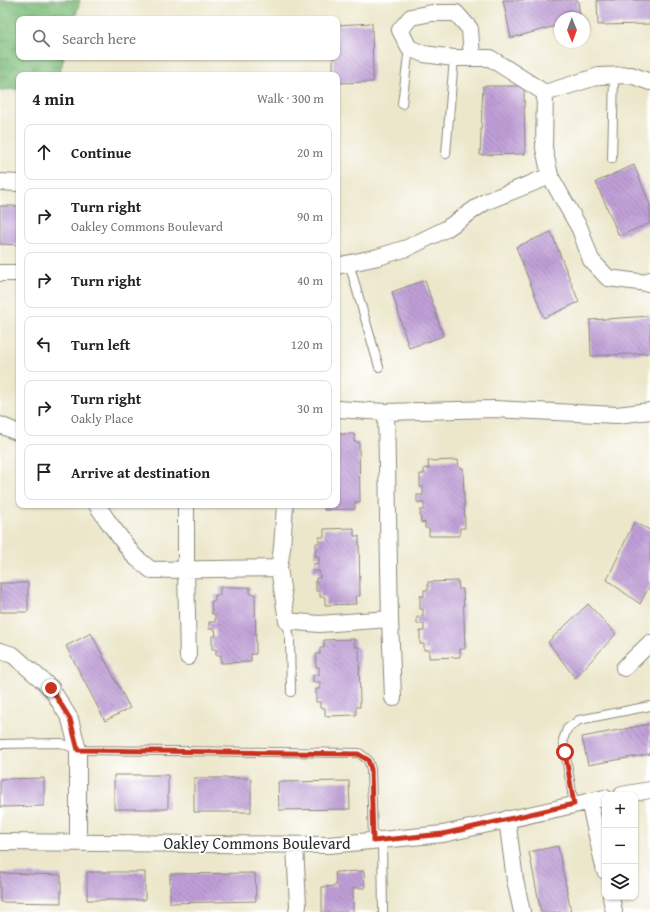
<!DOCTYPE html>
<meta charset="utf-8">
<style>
:root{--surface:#fff;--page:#f2f2f2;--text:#222;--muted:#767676;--line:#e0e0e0}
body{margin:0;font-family:"Gentium Book Plus",serif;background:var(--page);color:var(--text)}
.controls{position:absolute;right:12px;bottom:12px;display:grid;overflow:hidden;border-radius:8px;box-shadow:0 1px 3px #0004}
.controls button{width:36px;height:36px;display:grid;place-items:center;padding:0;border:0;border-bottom:1px solid var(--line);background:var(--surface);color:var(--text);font:20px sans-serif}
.compass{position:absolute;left:554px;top:12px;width:36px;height:36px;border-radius:50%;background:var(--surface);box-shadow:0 1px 3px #0004;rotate:179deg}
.stop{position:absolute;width:12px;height:12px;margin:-9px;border:3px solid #c8321e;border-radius:50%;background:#fff}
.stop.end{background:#c8321e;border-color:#fff;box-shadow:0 1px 4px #0008}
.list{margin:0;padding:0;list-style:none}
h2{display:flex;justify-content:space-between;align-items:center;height:52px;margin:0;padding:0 16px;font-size:17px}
h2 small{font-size:13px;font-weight:400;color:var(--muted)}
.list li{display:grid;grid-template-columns:26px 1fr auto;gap:12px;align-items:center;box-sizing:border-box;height:56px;margin:0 8px 8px;padding:0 8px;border:1px solid var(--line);border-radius:8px}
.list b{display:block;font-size:15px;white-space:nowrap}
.list p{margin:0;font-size:13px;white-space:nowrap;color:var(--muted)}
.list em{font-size:13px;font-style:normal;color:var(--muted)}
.icon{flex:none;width:22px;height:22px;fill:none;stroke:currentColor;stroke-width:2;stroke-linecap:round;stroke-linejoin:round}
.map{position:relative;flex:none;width:650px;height:912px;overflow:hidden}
.search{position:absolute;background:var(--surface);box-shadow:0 1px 3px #0004;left:16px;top:16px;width:324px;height:44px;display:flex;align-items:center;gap:10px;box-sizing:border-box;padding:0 14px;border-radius:8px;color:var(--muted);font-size:15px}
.panel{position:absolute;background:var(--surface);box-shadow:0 1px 3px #0004;left:16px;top:72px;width:324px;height:436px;border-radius:8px}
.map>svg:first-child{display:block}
</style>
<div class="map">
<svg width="650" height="912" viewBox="0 0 650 912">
<defs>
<pattern id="forest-crowns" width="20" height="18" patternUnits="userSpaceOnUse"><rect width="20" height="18" fill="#80bd7c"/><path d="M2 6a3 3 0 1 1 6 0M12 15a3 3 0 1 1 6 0" fill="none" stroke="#699a66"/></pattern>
<pattern id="building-back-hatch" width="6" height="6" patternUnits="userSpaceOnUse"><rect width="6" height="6" fill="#bf9fd7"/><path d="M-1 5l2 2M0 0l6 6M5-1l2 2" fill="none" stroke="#9b82af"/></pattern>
</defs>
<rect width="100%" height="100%" fill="#fff"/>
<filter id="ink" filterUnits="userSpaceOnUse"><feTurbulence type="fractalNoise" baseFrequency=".025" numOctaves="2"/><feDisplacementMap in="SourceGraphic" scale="8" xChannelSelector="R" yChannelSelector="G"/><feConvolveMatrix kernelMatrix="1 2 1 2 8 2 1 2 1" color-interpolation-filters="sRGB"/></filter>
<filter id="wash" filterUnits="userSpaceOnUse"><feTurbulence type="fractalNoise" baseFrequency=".012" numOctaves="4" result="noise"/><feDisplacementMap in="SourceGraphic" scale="16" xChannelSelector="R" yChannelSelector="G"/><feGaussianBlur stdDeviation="0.9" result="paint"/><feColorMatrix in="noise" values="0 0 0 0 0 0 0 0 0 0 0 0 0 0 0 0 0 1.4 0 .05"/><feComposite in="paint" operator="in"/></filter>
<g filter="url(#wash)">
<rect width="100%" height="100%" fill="#ece7cb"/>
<path fill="url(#forest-crowns)" stroke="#567454" d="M 0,0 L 80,0 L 75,19 L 19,19 L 19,57 L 64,57 L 59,75 L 19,75 L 19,89 L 0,90 Z"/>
<g id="blocks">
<path fill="url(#building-back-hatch)" d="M 503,0 L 578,0 L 580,18 L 560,18 L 560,25 L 511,38 Z
M 597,0 L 650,0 L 650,24 L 598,25 Z
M 372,23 L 373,82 L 337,83 L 337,75 L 333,75 L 333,57 L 337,57 L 337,25 Z
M 483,86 L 524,86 L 525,154 L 480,155 Z
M 634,165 L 650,205 L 650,223 L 619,236 L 596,182 Z
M 0,206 L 19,206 L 19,245 L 0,244 Z
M 551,232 L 579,302 L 544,318 L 516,247 Z
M 425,280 L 443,336 L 409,348 L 392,292 Z
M 650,316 L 650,353 L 591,356 L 590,320 Z
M 337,434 L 354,434 L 354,442 L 359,442 L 360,502 L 355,502 L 355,509 L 324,510 L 324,505 L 337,505 Z
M 458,460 L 459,468 L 463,468 L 465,528 L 460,528 L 460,536 L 429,536 L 429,528 L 425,528 L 425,522 L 421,523 L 420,510 L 424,510 L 424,503 L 417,502 L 417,495 L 423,495 L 423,487 L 420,487 L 420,474 L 424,474 L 424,468 L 429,469 L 428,461 Z
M 634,522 L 650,530 L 650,585 L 640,604 L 607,580 Z
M 354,528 L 354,536 L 359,536 L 360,596 L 355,596 L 356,604 L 325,605 L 325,597 L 320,597 L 320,591 L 316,591 L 316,578 L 320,578 L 319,571 L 313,571 L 313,564 L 319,563 L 319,556 L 315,556 L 316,543 L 319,543 L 319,537 L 324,537 L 324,529 Z
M 458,581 L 459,589 L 463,589 L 465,649 L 460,649 L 460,657 L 429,658 L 429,650 L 424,650 L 424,644 L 420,644 L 420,631 L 424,631 L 424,624 L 417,624 L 417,617 L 423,616 L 423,609 L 420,609 L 420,596 L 424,596 L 424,590 L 428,590 L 428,582 Z
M 0,583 L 28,583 L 28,612 L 0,612 Z
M 220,587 L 250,587 L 250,594 L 255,594 L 256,654 L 251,654 L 251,662 L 221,663 L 221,655 L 216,655 L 216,649 L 212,649 L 212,636 L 216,636 L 215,629 L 209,629 L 209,622 L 215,622 L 215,614 L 212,614 L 211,601 L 215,601 L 215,595 L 220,595 Z
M 588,604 L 616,634 L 575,678 L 548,642 Z
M 91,633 L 130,708 L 105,721 L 66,646 Z
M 354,639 L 355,647 L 359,647 L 360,707 L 356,707 L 356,715 L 325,716 L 325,708 L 320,708 L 320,702 L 316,702 L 316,689 L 320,689 L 320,682 L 313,682 L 313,675 L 319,675 L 319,667 L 316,667 L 316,654 L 320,654 L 320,648 L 324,648 L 324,640 Z
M 650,724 L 650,754 L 588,765 L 582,737 Z
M 114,775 L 168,775 L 168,809 L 114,809 Z
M 44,778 L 44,806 L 0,807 L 0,779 Z
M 194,778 L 251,778 L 251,812 L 194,812 Z
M 349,781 L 350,809 L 279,810 L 278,782 Z
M 558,846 L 571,912 L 541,912 L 529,852 Z
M 364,871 L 365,888 L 353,888 L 353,912 L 322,912 L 322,887 L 336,886 L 335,872 Z
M 87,872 L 145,872 L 145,900 L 87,900 Z
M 0,873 L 61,875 L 61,903 L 0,902 Z
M 255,873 L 256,901 L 170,903 L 170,874 Z"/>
</g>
</g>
<g filter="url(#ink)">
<use href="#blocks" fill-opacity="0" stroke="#8c897b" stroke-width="1"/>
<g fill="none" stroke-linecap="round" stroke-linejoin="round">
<defs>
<path id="lane" d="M 402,104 L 409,48
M 446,154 L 454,58
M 612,159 L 614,76
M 349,263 L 379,367
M 287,621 L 290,640 L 291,692
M 0,744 L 61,743 L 78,750 L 359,753 L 368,760 L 371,769 L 373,841
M 574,804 L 563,740 L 567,729 L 579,720 L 650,706
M 382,840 L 383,912"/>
<path id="street" d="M 432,13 L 456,13 L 470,29 L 472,58 L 454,58 L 424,54 L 409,48 L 400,30 L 411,17 Z
M 472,58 L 490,58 L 545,93
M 545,93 L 544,148 L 550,176 L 580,229 L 591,260 L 608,278 L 647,283 L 650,280
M 545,93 L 599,76 L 631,75 L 650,82
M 0,182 L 19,183
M 337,266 L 378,257 L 407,248 L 446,229 L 485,202 L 550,176
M 0,273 L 19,273
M 337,409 L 386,412 L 493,409 L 617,415 L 650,411
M 0,425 L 19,433
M 97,505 L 107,520 L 134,556 L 151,570 L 279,568
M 186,505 L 186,570 L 188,657
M 285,505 L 282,548 L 279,568 L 287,621 L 319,624 L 390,619 L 386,412
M 390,619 L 393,698
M 0,651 L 13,655 L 51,688 L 70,719 L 78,750 L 78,843
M 624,668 L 650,643
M 622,795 L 650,790
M 589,801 L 605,871
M 507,819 L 515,880 L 522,912
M 0,842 L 329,845 L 443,834 L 605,798
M 295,845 L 298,906 L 297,912
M 611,897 L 614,912"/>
</defs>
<use href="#lane" stroke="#8c897b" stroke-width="10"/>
<use href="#street" stroke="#8c897b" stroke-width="18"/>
<use href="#lane" stroke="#fff" stroke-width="8"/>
<use href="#street" stroke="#fff" stroke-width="16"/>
</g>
</g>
<g fill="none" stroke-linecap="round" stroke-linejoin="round" filter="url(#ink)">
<path stroke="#c8321e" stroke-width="5" d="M 51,688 L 70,719 L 78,750 L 358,754 L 368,760 L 371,769 L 373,841 L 443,834 L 574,804 L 565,752"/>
</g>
<g text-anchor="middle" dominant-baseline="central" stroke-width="3.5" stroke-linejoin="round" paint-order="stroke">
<g font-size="16" fill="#2b2b2b" stroke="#fff">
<text x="257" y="843">Oakley Commons Boulevard</text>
</g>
</g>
</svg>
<div class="controls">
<button>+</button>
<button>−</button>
<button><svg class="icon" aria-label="layers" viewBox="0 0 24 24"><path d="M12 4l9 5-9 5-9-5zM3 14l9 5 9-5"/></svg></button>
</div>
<svg class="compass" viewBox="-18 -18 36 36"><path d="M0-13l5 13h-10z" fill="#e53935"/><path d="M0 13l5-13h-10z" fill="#767676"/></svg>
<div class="stop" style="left:565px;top:752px"></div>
<div class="stop end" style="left:51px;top:688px"></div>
<div class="search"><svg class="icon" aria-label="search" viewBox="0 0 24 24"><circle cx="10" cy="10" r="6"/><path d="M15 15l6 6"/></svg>Search here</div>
<section class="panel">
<h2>4 min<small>Walk · 300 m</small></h2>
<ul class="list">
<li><svg class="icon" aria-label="ahead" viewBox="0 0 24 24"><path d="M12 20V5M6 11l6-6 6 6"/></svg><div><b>Continue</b></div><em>20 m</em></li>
<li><svg class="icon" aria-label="right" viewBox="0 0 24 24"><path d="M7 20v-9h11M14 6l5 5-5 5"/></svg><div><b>Turn right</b><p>Oakley Commons Boulevard</p></div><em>90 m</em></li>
<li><svg class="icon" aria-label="right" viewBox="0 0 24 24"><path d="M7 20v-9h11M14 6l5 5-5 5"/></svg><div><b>Turn right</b></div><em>40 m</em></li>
<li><svg class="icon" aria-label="left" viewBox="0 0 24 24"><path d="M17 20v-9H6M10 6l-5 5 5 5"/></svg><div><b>Turn left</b></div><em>120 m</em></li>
<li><svg class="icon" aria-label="right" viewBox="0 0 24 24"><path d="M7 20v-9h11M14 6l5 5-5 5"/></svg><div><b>Turn right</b><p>Oakly Place</p></div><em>30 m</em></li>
<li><svg class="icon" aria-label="arrive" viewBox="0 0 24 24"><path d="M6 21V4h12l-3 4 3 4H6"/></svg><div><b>Arrive at destination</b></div></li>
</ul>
</section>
</div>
